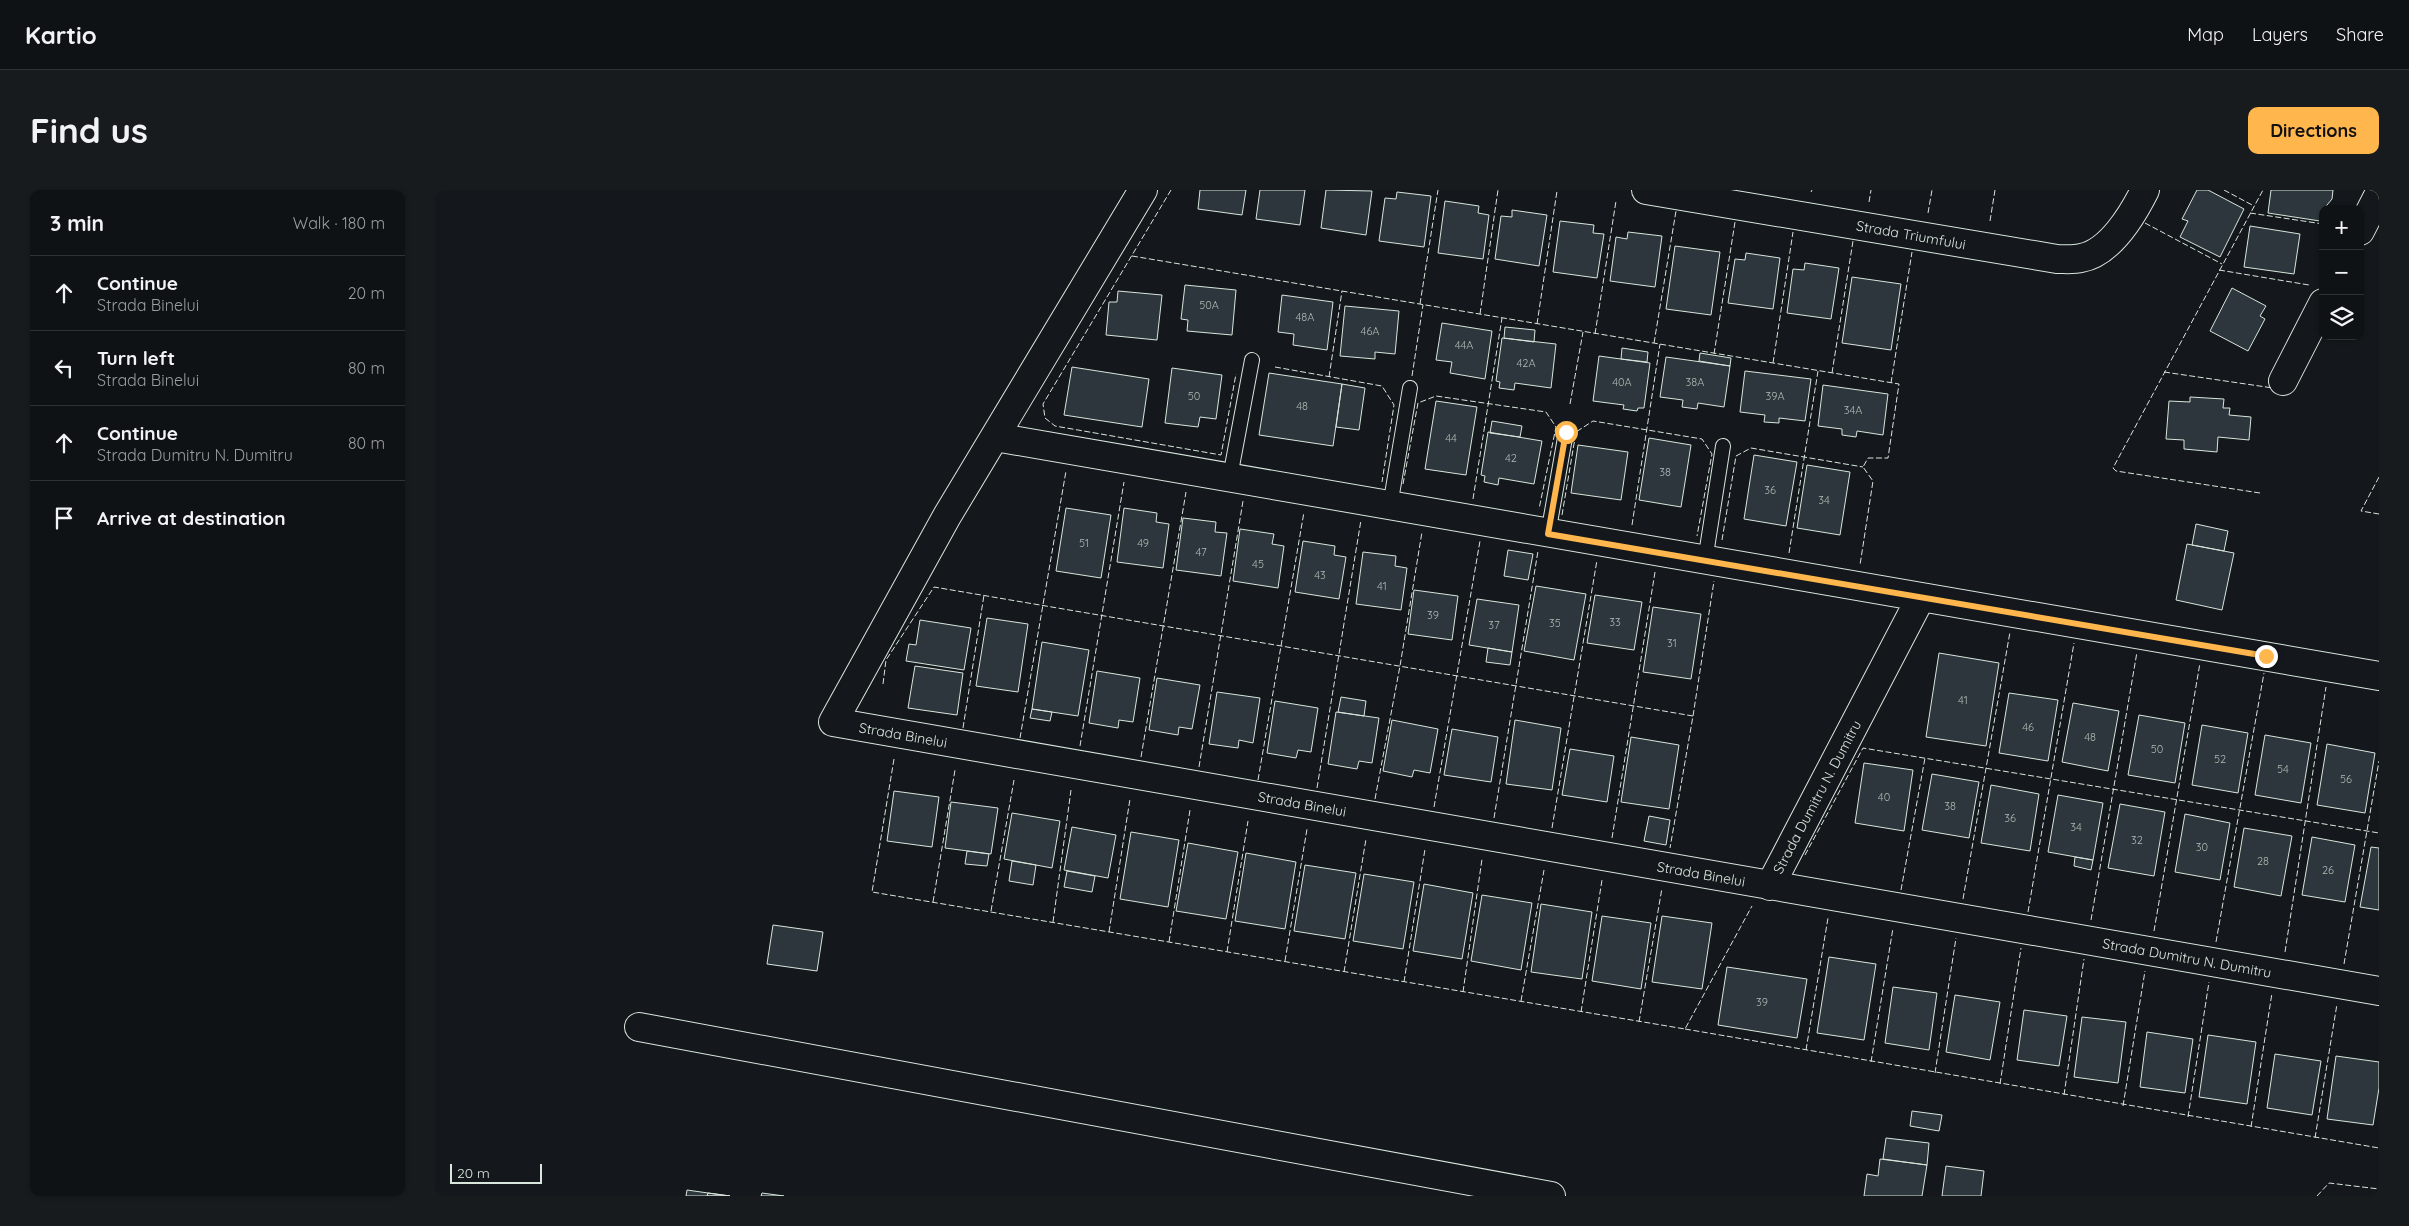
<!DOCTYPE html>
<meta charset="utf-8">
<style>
:root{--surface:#0f1215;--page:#181b1e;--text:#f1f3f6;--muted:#9b9ea0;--line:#2f3234;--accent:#ffb74d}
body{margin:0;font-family:Quicksand,sans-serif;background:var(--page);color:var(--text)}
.controls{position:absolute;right:15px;top:15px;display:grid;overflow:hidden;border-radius:10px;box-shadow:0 1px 4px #0004}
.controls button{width:45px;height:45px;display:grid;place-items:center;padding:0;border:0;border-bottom:1px solid var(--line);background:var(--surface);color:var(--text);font:25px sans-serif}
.scale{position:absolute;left:15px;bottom:12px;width:92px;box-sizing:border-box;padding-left:5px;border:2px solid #d8e6dc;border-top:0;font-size:14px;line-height:18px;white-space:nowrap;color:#d8e6dc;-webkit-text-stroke:4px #14181c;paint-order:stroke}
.stop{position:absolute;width:15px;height:15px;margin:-11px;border:4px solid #ffb74d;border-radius:50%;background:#fff}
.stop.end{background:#ffb74d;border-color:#fff;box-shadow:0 1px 5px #0008}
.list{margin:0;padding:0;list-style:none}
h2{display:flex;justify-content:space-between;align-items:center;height:65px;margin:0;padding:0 20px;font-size:21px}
h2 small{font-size:16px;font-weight:400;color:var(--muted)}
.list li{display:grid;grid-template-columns:32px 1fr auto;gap:15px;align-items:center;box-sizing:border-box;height:75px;padding:0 20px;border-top:1px solid var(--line)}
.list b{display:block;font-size:19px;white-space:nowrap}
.list p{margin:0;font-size:16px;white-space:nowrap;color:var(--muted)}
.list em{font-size:16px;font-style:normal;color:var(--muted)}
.icon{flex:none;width:28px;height:28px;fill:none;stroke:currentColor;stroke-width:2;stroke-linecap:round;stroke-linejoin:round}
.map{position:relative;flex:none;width:1944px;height:1006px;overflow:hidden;border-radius:10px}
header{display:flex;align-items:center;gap:30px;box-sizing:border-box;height:70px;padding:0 25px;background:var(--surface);border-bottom:1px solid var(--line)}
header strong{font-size:24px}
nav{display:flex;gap:28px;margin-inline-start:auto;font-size:18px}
.intro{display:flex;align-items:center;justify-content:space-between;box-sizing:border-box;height:120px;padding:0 30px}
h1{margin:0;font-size:35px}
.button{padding:12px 22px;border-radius:10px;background:var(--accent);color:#111;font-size:18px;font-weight:700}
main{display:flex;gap:30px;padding:0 30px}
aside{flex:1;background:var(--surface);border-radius:10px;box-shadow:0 1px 4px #0004}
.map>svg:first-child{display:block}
</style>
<header>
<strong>Kartio</strong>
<nav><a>Map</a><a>Layers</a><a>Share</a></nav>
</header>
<div class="intro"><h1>Find us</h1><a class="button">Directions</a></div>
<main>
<aside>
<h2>3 min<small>Walk · 180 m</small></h2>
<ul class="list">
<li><svg class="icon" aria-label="ahead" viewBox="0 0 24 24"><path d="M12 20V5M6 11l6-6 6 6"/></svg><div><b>Continue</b><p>Strada Binelui</p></div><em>20 m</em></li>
<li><svg class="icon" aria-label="left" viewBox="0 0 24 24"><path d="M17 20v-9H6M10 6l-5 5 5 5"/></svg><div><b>Turn left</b><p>Strada Binelui</p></div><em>80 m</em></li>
<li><svg class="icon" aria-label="ahead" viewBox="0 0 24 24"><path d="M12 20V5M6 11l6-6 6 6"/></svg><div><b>Continue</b><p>Strada Dumitru N. Dumitru</p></div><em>80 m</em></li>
<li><svg class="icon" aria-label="arrive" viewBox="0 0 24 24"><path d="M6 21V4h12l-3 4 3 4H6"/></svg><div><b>Arrive at destination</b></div></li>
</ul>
</aside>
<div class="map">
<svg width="1944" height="1006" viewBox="0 0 1944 1006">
<rect width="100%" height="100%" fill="#14181c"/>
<path fill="#2c363c" stroke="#d8e6dc" d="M 765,0 L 811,0 L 807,25 L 763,19 Z
M 825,0 L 870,0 L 865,35 L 821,29 Z
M 891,0 L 937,1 L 931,45 L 886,38 Z
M 1762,0 L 1773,0 L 1809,19 L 1785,67 L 1745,47 L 1753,31 L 1747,29 Z
M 1836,0 L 1898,0 L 1897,9 L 1887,21 L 1885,31 L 1833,23 Z
M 962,2 L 996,6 L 989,57 L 944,51 L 950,8 L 961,9 Z
M 1010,11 L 1044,16 L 1043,23 L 1054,25 L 1048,69 L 1003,63 Z
M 1077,20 L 1112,25 L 1104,76 L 1060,69 L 1066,26 L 1077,27 Z
M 1125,31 L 1159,35 L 1158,43 L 1169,44 L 1162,88 L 1118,82 Z
M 1815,36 L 1865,44 L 1859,84 L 1809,77 Z
M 1193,42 L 1227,46 L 1220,97 L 1175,91 L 1181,47 L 1192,49 Z
M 1240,56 L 1285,62 L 1276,125 L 1231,119 Z
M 1311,63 L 1345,68 L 1338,119 L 1293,113 L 1300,69 L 1310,70 Z
M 1370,73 L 1404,78 L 1396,129 L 1352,123 L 1358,79 L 1369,80 Z
M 1417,87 L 1466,94 L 1456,160 L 1407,153 Z
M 750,95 L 801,100 L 797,145 L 752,141 L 753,130 L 746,129 Z
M 1797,98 L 1831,116 L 1825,126 L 1830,129 L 1813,161 L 1775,141 Z
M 683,101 L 727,105 L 722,150 L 671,145 L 674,112 L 682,112 Z
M 847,105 L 898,112 L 892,160 L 858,155 L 859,144 L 843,142 Z
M 910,116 L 964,121 L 960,164 L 940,162 L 940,169 L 905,166 Z
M 1007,133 L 1057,141 L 1050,189 L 1015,183 L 1017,172 L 1001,170 Z
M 1070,137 L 1100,140 L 1099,152 L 1069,148 Z
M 1067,148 L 1121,154 L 1116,198 L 1080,193 L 1079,200 L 1064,198 L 1065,192 L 1061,191 Z
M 1187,158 L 1213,162 L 1212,172 L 1186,169 Z
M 1265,163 L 1296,168 L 1295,176 L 1264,171 Z
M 1164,166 L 1215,173 L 1209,218 L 1203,218 L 1202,221 L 1188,219 L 1189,215 L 1158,211 Z
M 1231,167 L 1295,176 L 1289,217 L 1263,213 L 1262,219 L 1247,217 L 1248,210 L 1225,207 Z
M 637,177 L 714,189 L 707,237 L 629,225 Z
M 737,178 L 787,185 L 781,229 L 765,227 L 763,237 L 730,233 Z
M 1310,181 L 1376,189 L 1370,231 L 1344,228 L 1344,233 L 1329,232 L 1330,225 L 1305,222 Z
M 834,183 L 907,194 L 898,256 L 824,245 Z
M 907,194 L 930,198 L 924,240 L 901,237 Z
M 1388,195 L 1453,204 L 1448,245 L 1422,241 L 1421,247 L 1407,245 L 1407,239 L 1383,236 Z
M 1755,207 L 1789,209 L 1788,218 L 1795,218 L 1794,225 L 1816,227 L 1814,250 L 1783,247 L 1782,262 L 1749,259 L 1749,250 L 1731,249 L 1734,211 L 1755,212 Z
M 1001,211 L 1042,217 L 1031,285 L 990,279 Z
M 1057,231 L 1087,236 L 1085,247 L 1055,243 Z
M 1053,242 L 1107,251 L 1099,294 L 1064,288 L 1063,295 L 1049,292 L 1050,286 L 1046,285 Z
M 1214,248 L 1256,255 L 1246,317 L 1204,310 Z
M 1143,255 L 1193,262 L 1186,310 L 1136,303 Z
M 1319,265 L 1362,272 L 1351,336 L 1309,329 Z
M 1372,275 L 1415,282 L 1405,345 L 1362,338 Z
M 631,318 L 676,325 L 666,388 L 621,381 Z
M 689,318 L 722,323 L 721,332 L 734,334 L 728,378 L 682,372 Z
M 748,328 L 781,332 L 780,342 L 792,343 L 786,386 L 741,380 Z
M 1761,334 L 1793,341 L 1789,361 L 1757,355 Z
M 805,339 L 839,344 L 837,354 L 849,356 L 843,398 L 798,391 Z
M 868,351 L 900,356 L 899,365 L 911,367 L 904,409 L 860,402 Z
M 1752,354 L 1799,363 L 1787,420 L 1741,410 Z
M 1073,360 L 1098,364 L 1093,390 L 1069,386 Z
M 928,362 L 961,366 L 960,376 L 972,378 L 966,420 L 921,414 Z
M 1101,396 L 1151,404 L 1139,470 L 1089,461 Z
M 979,400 L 1023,406 L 1017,450 L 973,444 Z
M 1160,405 L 1207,412 L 1199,460 L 1152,453 Z
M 1042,409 L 1084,415 L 1077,462 L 1034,455 Z
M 1218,417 L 1266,424 L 1256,489 L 1208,482 Z
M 552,428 L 593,434 L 583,502 L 541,496 Z
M 485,430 L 536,438 L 529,480 L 471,471 L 474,454 L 481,455 Z
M 607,452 L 654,460 L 643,526 L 597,519 Z
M 1053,458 L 1077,462 L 1075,475 L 1051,472 Z
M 1504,463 L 1564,473 L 1551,556 L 1491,547 Z
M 480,476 L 528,483 L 522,525 L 473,518 Z
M 662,481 L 705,488 L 698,532 L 684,530 L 683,538 L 654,533 Z
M 722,488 L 765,495 L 757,539 L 744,537 L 743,545 L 714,540 Z
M 782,502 L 825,508 L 818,553 L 804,550 L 803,558 L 774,554 Z
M 1574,503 L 1623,510 L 1613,571 L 1564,563 Z
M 906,507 L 931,511 L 929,526 L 903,522 Z
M 840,511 L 883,518 L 876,562 L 863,560 L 861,568 L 832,563 Z
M 1638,513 L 1684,521 L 1673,581 L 1627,572 Z
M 597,519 L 617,522 L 615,531 L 595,528 Z
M 901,522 L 944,528 L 937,573 L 924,571 L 922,579 L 893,574 Z
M 1704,525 L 1750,533 L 1740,593 L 1693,585 Z
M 957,530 L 1003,539 L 995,583 L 979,580 L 977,587 L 948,581 Z
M 1080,530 L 1126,538 L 1117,600 L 1071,594 Z
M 1767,535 L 1813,543 L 1803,603 L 1757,595 Z
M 1017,539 L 1063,547 L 1056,592 L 1009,585 Z
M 1830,545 L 1876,553 L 1866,613 L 1820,605 Z
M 1196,547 L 1244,555 L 1234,619 L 1186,612 Z
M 1892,554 L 1940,563 L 1930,623 L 1882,615 Z
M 1135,559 L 1179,566 L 1172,612 L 1127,605 Z
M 1429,573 L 1478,580 L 1469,641 L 1420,633 Z
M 1497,584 L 1544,592 L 1534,648 L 1487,640 Z
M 1556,595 L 1604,604 L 1595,661 L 1546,653 Z
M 459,601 L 504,607 L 497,657 L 452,651 Z
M 1623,605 L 1668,613 L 1658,670 L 1613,662 Z
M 516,612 L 563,618 L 556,664 L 510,658 Z
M 1685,614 L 1730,622 L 1719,686 L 1673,678 Z
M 577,623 L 625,631 L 617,678 L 569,669 Z
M 1750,624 L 1795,633 L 1785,690 L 1740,682 Z
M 1214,626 L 1235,630 L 1231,655 L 1209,651 Z
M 637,637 L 681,645 L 673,688 L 629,680 Z
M 1809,638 L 1857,646 L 1846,706 L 1799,697 Z
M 696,642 L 744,650 L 733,717 L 685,709 Z
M 1877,647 L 1920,655 L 1910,712 L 1867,705 Z
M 753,653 L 803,662 L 791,729 L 741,721 Z
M 1936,657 L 1944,658 L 1944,720 L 1925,717 Z
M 532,661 L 554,664 L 552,676 L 530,674 Z
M 811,663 L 861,672 L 850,739 L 800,731 Z
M 1640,667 L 1658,670 L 1656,680 L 1639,676 Z
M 577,671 L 601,675 L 598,695 L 574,691 Z
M 870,675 L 921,683 L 910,749 L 859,741 Z
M 632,681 L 660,686 L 657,702 L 629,697 Z
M 929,684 L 979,692 L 968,759 L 918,751 Z
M 989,694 L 1038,703 L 1027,769 L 978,761 Z
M 1047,705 L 1097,713 L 1086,780 L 1036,771 Z
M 1106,714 L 1157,722 L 1147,789 L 1096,782 Z
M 1167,726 L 1216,733 L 1206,799 L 1157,791 Z
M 1227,726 L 1277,733 L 1267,799 L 1217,792 Z
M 338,735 L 388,742 L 382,781 L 332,774 Z
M 1394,767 L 1441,774 L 1429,850 L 1382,843 Z
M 1292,777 L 1372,789 L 1362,848 L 1283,835 Z
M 1458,797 L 1502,803 L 1494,860 L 1450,853 Z
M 1520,805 L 1565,812 L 1555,870 L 1511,862 Z
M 1589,820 L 1632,826 L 1624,876 L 1582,870 Z
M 1647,827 L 1691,832 L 1683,893 L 1639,887 Z
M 1712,842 L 1758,849 L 1750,903 L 1705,897 Z
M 1773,845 L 1821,852 L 1812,914 L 1764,907 Z
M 1840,864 L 1886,871 L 1877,925 L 1832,918 Z
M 1901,866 L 1944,872 L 1944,898 L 1938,935 L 1892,929 Z
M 1477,921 L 1507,925 L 1504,941 L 1475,936 Z
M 1451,948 L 1494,953 L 1492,975 L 1448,969 Z
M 1445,969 L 1492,975 L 1487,1006 L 1429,1006 L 1432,984 L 1443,986 Z
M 1511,976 L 1549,981 L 1546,1006 L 1507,1006 Z
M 252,1000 L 273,1003 L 295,1006 L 251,1006 Z
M 273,1003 L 295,1006 L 272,1006 Z
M 327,1003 L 349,1006 L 326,1006 Z"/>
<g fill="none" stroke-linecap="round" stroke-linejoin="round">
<defs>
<path id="lane" d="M 795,287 L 817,170
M 955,316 L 975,198
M 1113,344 L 1131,242
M 1270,371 L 1288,256"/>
<path id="street" d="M 708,0 L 512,326 L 398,532 L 1944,801
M 1211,0 L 1622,69 C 1630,69 1638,70 1646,68 C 1675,63 1698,24 1710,0
M 1925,41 L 1944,4
M 1848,191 L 1888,113
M 560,247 L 1944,486
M 1335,696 L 1486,407
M 204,837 L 1116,1006"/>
</defs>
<use href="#lane" stroke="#d8e6dc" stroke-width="16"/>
<use href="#street" stroke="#d8e6dc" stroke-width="30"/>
<use href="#lane" stroke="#14181c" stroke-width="14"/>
<use href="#street" stroke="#14181c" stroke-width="28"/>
<path stroke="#d8e6dc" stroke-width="1" stroke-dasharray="6 2.5" stroke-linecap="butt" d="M 736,0 L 608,214 L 610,228 L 620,236 L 786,265 L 801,184
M 1789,0 L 1819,16
M 1376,2 L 1377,0
M 1434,12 L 1436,0
M 1493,23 L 1497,0
M 1815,23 L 1888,34
M 1555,31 L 1560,0
M 1710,33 L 1787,74
M 697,66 L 1464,194 L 1453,268 L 1433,268 L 1428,277 L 1438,291 L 1425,375
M 1784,80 L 1874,95
M 985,114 L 1003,0
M 1045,124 L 1063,0
M 1102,134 L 1122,1
M 1160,144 L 1181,11
M 1219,153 L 1241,21
M 1279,164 L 1300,32
M 1338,173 L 1358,42
M 840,177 L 947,196 L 959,215 L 947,292
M 1729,182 L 1838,198
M 1397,183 L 1418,51
M 977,186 L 988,115
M 894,187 L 907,101
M 1456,193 L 1477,62
M 1135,214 L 1148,142
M 1944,287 L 1926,321 L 1944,324
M 968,294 L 983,213 L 1001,206 L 1111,222 L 1121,237 L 1104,319
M 1825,303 L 1681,281 L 1678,278 L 1828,0
M 1038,309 L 1067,128
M 1127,325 L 1141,242 L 1158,231 L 1267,249 L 1277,264 L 1262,346
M 1197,335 L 1225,154
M 1287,350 L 1301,266 L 1316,258 L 1428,277
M 1354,363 L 1383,181
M 448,494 L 451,470 L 499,397 L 1258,526 L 1235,658
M 1258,526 L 1279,391
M 528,538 L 549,405
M 585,548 L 631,281
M 645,556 L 689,292
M 706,567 L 751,302
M 459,569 L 437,702 L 1250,839 L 1317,716
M 764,577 L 808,311
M 823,590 L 869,322
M 882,598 L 926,330
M 940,609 L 965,476 L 987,342
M 999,617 L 1045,351
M 1059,628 L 1103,361
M 1117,638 L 1162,370
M 1177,648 L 1220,382
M 1370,665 L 1428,558 L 1944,643
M 1466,700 L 1490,568
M 1528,709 L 1575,442
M 498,712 L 520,580
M 556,721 L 579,590
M 1593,722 L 1639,453
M 1656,730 L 1702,462
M 618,732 L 636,600
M 1719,741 L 1765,473
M 674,742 L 695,609
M 734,752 L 755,620
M 1781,752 L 1829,483
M 792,762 L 813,631
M 1850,762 L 1891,497
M 850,771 L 872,639
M 1909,774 L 1944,571
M 909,782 L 931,649
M 969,792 L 990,659
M 1028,802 L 1047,669
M 1086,811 L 1109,680
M 1146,822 L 1167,690
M 1204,832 L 1227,698
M 1250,839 L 1944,958
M 1371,860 L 1393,728
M 1436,872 L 1458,738
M 1500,883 L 1521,748
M 1565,894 L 1586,758
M 1629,905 L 1649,769
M 1688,916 L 1710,781
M 1753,927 L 1774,792
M 1816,937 L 1837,803
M 1880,948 L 1902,814
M 1882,1006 L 1894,993 L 1944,999"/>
</g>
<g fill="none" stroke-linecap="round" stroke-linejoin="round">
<path stroke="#ffb74d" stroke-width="6" d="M 1131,242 L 1113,344 L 1831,466"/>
</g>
<g text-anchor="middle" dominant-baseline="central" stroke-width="4" stroke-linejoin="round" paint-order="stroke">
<g font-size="11" fill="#adbab4">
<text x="774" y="115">50A</text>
<text x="870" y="127">48A</text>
<text x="935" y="141">46A</text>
<text x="1029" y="155">44A</text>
<text x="1091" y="173">42A</text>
<text x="1187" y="192">40A</text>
<text x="1260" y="192">38A</text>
<text x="759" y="206">50</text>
<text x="1340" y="206">39A</text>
<text x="867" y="216">48</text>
<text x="1418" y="220">34A</text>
<text x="1016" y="248">44</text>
<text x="1076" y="268">42</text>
<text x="1230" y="282">38</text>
<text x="1335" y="300">36</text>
<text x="1389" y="310">34</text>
<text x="649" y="353">51</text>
<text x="708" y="353">49</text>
<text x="766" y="362">47</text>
<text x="823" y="374">45</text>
<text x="885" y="385">43</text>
<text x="947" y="396">41</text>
<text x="998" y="425">39</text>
<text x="1180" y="432">33</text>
<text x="1120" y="433">35</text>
<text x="1059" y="435">37</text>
<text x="1237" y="453">31</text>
<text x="1528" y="510">41</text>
<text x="1593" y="537">46</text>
<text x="1655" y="547">48</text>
<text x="1722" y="559">50</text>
<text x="1785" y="569">52</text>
<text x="1848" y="579">54</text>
<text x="1911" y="589">56</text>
<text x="1449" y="607">40</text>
<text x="1515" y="616">38</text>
<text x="1575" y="628">36</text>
<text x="1641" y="637">34</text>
<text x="1702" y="650">32</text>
<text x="1767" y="657">30</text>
<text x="1828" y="671">28</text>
<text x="1893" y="680">26</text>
<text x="1327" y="812">39</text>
</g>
<g font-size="14" fill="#d8e6dc" stroke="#14181c">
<text transform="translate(1476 45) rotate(10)">Strada Triumfului</text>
<text transform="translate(468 545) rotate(10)">Strada Binelui</text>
<text transform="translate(1382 607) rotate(-62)">Strada Dumitru N. Dumitru</text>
<text transform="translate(867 614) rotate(10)">Strada Binelui</text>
<text transform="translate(1266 684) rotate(10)">Strada Binelui</text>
<text transform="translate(1752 768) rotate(10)">Strada Dumitru N. Dumitru</text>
</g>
</g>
</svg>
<div class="controls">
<button>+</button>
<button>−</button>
<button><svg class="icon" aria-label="layers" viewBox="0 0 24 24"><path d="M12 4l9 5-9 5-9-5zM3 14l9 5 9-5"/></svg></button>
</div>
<div class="scale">20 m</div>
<div class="stop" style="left:1131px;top:242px"></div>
<div class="stop end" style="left:1831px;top:466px"></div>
</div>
</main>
